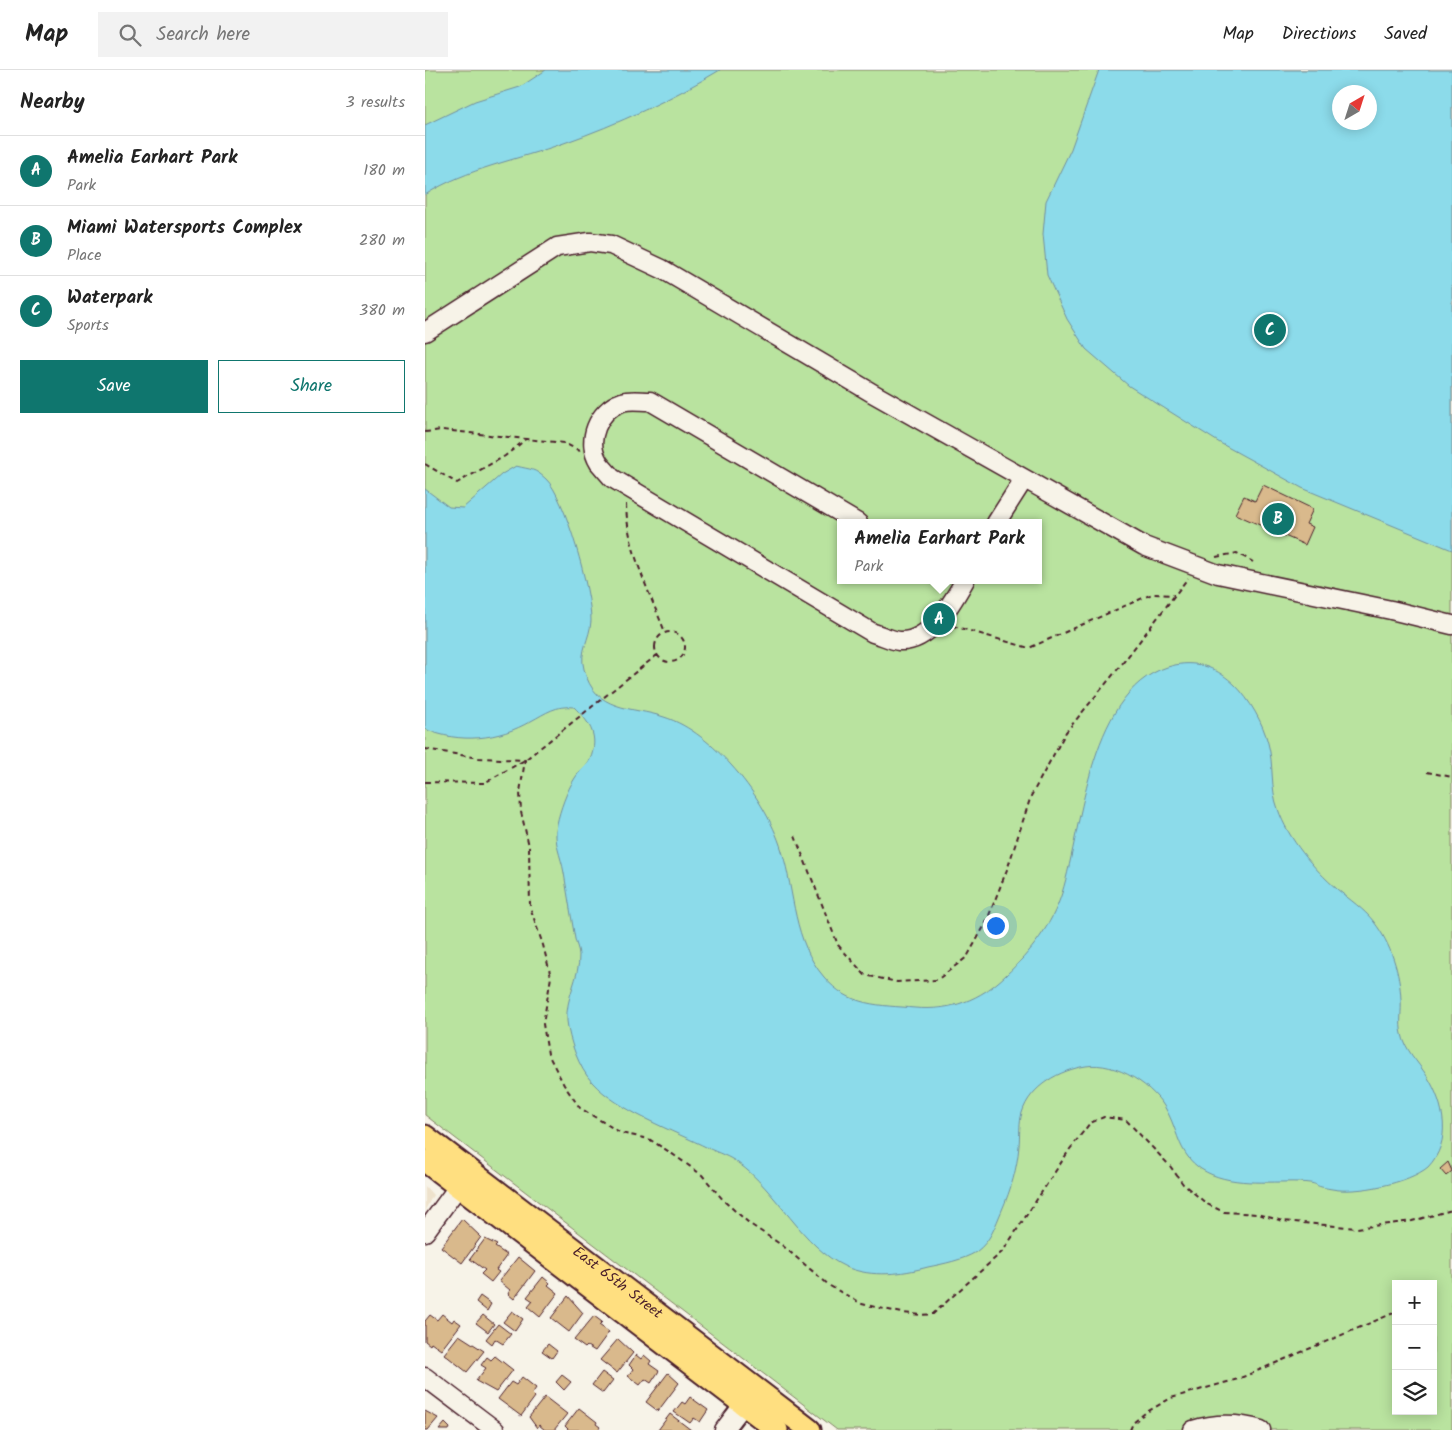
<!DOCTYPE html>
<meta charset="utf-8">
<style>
:root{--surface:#fff;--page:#f2f2f2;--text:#222;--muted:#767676;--line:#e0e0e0;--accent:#0f766e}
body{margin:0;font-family:Kalam,sans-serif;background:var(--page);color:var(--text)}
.controls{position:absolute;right:15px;bottom:15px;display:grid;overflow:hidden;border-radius:0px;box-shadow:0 2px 12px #0003}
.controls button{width:45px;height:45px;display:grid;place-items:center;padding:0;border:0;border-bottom:1px solid var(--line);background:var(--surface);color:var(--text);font:25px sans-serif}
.compass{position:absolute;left:907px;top:15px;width:45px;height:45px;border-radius:50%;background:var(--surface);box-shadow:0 2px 12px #0003;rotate:39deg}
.you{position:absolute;left:570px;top:855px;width:18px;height:18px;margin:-12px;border:4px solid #fff;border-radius:50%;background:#1a73e8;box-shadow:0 0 0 8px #1a73e833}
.badge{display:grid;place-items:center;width:32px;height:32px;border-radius:50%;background:var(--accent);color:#fff;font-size:16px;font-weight:700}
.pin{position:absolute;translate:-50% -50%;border:2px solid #fff;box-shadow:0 1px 5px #0006}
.popup{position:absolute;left:412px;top:449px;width:205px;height:65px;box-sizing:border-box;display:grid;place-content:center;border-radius:0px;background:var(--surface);filter:drop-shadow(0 1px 4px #0005);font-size:16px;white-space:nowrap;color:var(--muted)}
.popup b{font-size:19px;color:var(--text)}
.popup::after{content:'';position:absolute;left:50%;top:100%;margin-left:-10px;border:10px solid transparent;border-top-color:var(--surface)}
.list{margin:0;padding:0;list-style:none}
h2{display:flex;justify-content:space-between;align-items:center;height:65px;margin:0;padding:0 20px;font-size:21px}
h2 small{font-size:16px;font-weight:400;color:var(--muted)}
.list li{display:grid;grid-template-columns:32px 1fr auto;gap:15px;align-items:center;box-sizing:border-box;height:70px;padding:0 20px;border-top:1px solid var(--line)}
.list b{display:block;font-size:19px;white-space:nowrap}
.list p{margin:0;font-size:16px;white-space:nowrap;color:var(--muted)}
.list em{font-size:16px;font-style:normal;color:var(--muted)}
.actions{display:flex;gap:10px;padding:15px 20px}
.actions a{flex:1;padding:11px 0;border:1px solid var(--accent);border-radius:0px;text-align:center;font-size:18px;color:var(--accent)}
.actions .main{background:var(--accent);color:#fff}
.icon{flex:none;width:28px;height:28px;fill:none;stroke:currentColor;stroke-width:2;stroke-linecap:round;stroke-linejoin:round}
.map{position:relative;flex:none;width:1027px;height:1360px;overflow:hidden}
header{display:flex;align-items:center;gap:30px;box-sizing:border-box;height:70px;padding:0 25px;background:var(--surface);border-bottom:1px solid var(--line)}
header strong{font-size:24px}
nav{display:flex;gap:28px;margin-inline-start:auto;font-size:18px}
.search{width:350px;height:45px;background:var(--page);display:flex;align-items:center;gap:12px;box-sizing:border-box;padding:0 18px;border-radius:0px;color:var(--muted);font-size:19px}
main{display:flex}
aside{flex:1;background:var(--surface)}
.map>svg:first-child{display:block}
</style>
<header>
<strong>Map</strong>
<div class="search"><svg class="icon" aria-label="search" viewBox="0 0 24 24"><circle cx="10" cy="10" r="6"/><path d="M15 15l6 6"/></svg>Search here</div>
<nav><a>Map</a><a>Directions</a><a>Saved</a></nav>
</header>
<main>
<aside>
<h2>Nearby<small>3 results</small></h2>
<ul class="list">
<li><span class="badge">A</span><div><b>Amelia Earhart Park</b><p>Park</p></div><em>180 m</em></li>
<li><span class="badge">B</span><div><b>Miami Watersports Complex</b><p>Place</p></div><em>280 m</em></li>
<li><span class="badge">C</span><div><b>Waterpark</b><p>Sports</p></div><em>380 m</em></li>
</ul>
<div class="actions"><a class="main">Save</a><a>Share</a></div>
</aside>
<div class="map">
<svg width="1027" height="1360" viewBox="0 0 1027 1360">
<rect width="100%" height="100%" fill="#f7f3e8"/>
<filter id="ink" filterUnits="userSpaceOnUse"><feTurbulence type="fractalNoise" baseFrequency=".02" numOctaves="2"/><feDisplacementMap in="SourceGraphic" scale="10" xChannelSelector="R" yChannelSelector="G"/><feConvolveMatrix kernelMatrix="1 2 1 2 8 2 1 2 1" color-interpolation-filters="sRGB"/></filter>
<g filter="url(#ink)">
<path fill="#eee2cc" d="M 0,1116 L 8,1125 L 0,1140 Z"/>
<path fill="#b9e39f" stroke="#828165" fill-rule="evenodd" d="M 0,0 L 1027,0 L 1027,1360 L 412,1360 L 0,1045 ZM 914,22 L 944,22 L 944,52 L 914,52 ZM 415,453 L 613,453 L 613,510 L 415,510 ZM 971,1214 L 1008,1214 L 1008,1341 L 971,1341 Z"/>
<path fill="#8cdbea" stroke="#72909e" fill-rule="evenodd" d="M 121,0 L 295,0 C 247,29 193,54 139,73 C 93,90 42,98 0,125 L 0,55 L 50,31 L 95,17 Z
M 674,0 L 1027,0 L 1027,480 L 877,418 L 795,373 L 704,316 L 661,279 L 642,249 L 622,205 L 618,164 L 621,131 L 646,79 ZM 944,22 L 944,52 L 914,52 L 914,22 Z
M 91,396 C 107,400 109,398 121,409 C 140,426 167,524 166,551 C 165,569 154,581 159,599 C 170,643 207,636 239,647 C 265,655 289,676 306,695 C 328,719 348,751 357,781 C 370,824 368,871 399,907 C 424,937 455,935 490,938 C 526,941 555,930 581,905 C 605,883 627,855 637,823 C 658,756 664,613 750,595 C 774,590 793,599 810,615 C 825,630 838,653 843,673 C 849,694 845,718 853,739 C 863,769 889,799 912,819 C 925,830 939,839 949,852 C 966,874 975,903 976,930 C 977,941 974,953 977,964 C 980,980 993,992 1002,1006 C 1020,1035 1027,1072 1003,1097 C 984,1113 931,1124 907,1119 C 881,1115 901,1114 874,1112 C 843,1111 804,1117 776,1099 C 754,1084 754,1065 743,1043 C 730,1016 691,991 661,996 C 635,1000 605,1016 597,1043 C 594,1052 595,1066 594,1076 C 592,1099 586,1119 577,1140 C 570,1156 566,1171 551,1182 C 538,1190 518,1194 503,1197 C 477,1204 447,1208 421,1197 C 377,1177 352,1120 313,1093 C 304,1086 293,1083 283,1078 C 249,1061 193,1041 167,1012 C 154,998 144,970 142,951 C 140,928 155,907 154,885 C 154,880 151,874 150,869 C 146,847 143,825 139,803 C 136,785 128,773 132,754 C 135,740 142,720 150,708 C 158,695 165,696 168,680 C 172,661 161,649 149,637 C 131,635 121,643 106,651 C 74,670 34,674 0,659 L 0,419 L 24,437 L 38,438 L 77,404 Z"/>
<path fill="#d9b98c" stroke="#4a1f2b" d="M 838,415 L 888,439 L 881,454 L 888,457 L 880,475 L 810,444 L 819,426 L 830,431 Z
M 1023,1092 L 1027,1101 L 1021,1106 L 1015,1099 Z
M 37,1149 L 56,1167 L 37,1193 L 16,1177 Z
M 60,1169 L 72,1175 L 70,1177 L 82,1185 L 71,1200 L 74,1202 L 66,1212 L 56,1204 L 60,1200 L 45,1189 Z
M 93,1187 L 110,1201 L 89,1229 L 83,1224 L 85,1220 L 74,1211 Z
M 118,1207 L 125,1213 L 123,1215 L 133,1223 L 115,1247 L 103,1237 L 108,1231 L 102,1227 Z
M 55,1226 L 66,1234 L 62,1241 L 51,1232 Z
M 143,1226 L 158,1243 L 144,1262 L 126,1248 Z
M 87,1241 L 98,1249 L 90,1261 L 78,1252 Z
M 17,1244 L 27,1252 L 29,1249 L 36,1254 L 16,1280 L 6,1273 L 5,1275 L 0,1271 L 0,1251 L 5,1245 L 12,1250 Z
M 58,1245 L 69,1254 L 63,1262 L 51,1253 Z
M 169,1246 L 177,1252 L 174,1255 L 184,1262 L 170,1281 L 162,1276 L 160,1278 L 149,1270 Z
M 73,1254 L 86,1264 L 78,1274 L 70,1269 L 67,1274 L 61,1269 Z
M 34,1265 L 59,1281 L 42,1302 L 19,1284 Z
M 193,1269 L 208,1283 L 192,1303 L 175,1290 Z
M 123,1274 L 132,1281 L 127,1288 L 117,1281 Z
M 211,1285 L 216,1289 L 219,1285 L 226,1291 L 224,1294 L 234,1301 L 226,1313 L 220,1309 L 215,1315 L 203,1306 L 208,1299 L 204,1295 Z
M 70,1286 L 88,1300 L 71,1322 L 51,1311 L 61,1298 L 56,1295 L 62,1287 L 66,1290 Z
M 177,1302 L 188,1310 L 178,1323 L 167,1315 Z
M 243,1303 L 254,1313 L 233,1341 L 221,1332 Z
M 137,1305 L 146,1312 L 139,1320 L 131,1312 Z
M 97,1307 L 111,1318 L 107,1324 L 110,1327 L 96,1346 L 73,1329 L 86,1312 L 91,1315 Z
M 120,1327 L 142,1344 L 129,1360 L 120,1360 L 114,1355 L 112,1358 L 104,1347 Z
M 265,1327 L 283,1340 L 275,1352 L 269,1348 L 265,1353 L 249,1342 L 257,1332 L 260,1334 Z
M 154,1338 L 172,1352 L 171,1354 L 175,1357 L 173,1360 L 144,1360 L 140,1356 Z
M 0,1341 L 13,1348 L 3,1360 L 0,1360 Z
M 245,1344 L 266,1360 L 233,1360 Z
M 20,1353 L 25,1358 L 24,1360 L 14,1360 Z"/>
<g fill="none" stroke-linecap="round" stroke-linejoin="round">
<defs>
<path id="minor" d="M 0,262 L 132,177 L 165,172 L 186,175 L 237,199 L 449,324 L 719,476 L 793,504 L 966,540 L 1027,555
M 433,453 L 225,331 C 216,331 205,329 197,332 C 173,340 160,371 174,393 C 178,398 183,403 187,408 L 448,563 C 456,565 466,570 474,571 C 505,573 527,533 540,510
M 571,453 L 599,409
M 0,1162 L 41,1106
M 0,1307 L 70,1360
M 299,1360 L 326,1325
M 768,1360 C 789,1353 814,1353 836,1360"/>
<g id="major">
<path id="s1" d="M 0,1066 L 385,1360"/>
<path d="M 0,1091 L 352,1360"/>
</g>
</defs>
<use href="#minor" stroke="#4a1f2b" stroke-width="21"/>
<use href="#major" stroke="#4a1f2b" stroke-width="25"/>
<path stroke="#4a1f2b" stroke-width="2" stroke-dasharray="5 4" stroke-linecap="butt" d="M 0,362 L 17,360 L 139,373 L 155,381
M 0,394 L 32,413 L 80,386 L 100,370
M 201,434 C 202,478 224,522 240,562
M 791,487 L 812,483 L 828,492
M 528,556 L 604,578 L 727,524 L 749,525
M230 577a15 15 0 1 1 30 0a15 15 0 1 1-30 0Z
M 0,679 L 54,688 L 100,690 L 95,722 L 96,742 L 104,776 L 105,837 L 118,875 L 126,907 L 118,954 L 123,984 L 139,1015 L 155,1038 L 196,1063 L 224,1069 L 246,1083 L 277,1105 L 300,1132 L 325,1154 L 358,1176 L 405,1216 L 437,1234 L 477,1243 L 496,1245 L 508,1244 L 578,1181 L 645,1079 L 665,1053 L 679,1047 L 701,1050 L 745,1096 L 758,1114 L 782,1134 L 799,1142 L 832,1144 L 858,1151 L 932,1158 L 987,1151 L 1027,1140
M 1002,702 L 1027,707
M 0,712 L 59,713 L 100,690 L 232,585
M 370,766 L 413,875 L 440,905 L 472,912 L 512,910 L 542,887 L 561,853 L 583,797 L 606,726 L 641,662 L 697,594 L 763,508
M 705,1360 L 708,1353 L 720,1343 L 746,1328 L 813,1309 L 971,1242"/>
<use href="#minor" stroke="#f7f3e8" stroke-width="18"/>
<use href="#major" stroke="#ffdf80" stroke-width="21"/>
</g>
</g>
<g text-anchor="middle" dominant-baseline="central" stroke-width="4.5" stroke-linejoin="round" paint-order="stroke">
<g font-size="15" fill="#4a1f2b" stroke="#f7f3e8">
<text stroke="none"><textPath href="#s1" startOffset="242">East 65th Street</textPath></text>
</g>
</g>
</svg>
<div class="controls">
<button>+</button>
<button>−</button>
<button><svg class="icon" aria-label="layers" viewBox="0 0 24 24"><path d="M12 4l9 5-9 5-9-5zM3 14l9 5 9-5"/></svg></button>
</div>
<svg class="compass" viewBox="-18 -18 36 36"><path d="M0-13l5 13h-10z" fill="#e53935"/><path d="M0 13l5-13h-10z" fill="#767676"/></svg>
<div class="you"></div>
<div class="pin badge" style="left:514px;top:549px">A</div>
<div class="popup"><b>Amelia Earhart Park</b>Park</div>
<div class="pin badge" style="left:853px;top:449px">B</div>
<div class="pin badge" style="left:845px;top:260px">C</div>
</div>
</main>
